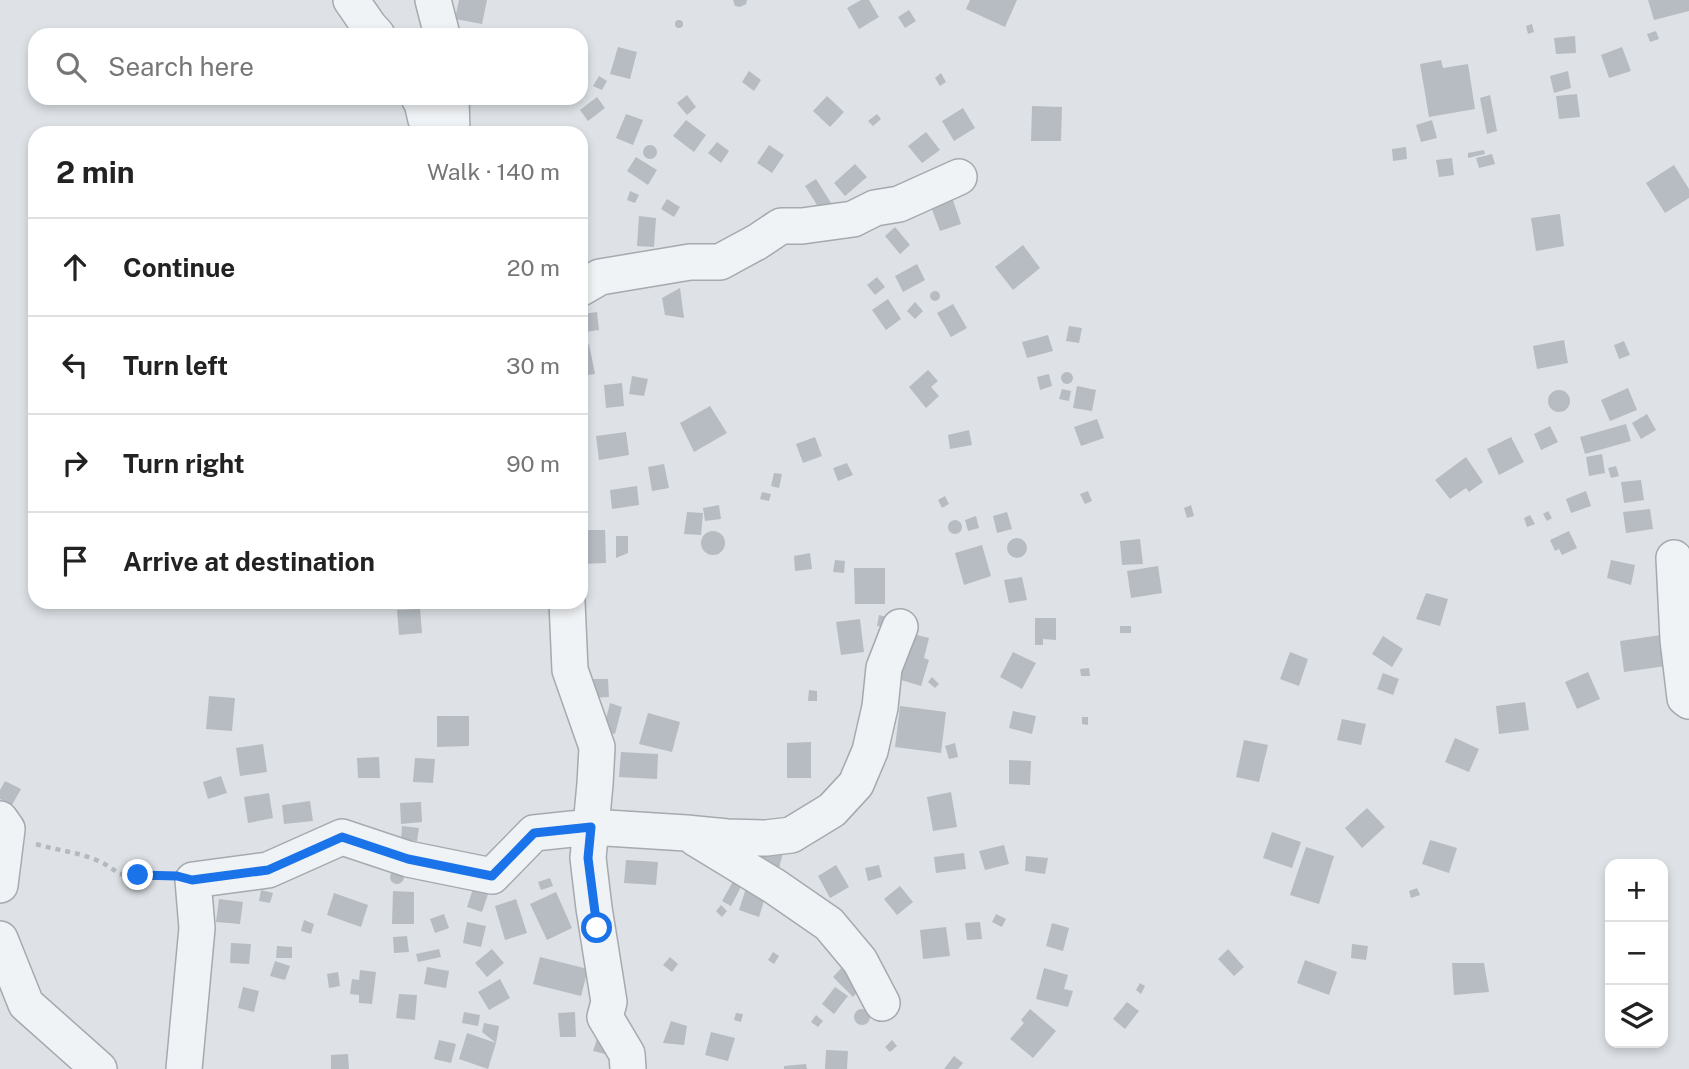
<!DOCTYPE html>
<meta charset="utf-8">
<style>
:root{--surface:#fff;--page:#f6f6f6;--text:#222;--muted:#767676;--line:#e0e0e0}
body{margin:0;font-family:"Public Sans",sans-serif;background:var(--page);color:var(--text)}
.controls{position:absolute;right:21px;bottom:21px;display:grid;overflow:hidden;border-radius:14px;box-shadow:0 4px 10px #0003}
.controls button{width:63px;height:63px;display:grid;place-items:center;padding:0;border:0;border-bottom:2px solid var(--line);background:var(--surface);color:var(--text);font:35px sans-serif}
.stop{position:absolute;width:21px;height:21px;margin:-16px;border:5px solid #1a73e8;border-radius:50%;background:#fff}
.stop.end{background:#1a73e8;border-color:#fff;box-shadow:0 2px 7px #0008}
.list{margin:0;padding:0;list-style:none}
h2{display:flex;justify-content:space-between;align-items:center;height:91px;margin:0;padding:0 28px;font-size:30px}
h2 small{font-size:23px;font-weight:400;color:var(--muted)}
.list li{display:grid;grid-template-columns:46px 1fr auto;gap:21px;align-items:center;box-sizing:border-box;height:98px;padding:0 28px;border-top:2px solid var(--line)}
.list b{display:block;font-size:26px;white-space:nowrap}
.list em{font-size:23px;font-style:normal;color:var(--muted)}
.icon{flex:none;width:38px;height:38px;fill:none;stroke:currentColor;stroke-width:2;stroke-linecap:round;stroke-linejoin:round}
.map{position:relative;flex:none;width:1689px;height:1069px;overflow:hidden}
.search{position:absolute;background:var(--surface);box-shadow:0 4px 10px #0003;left:28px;top:28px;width:560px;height:77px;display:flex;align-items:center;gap:18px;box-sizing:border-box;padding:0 24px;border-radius:21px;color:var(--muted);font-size:26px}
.panel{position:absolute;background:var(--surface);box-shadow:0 4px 10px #0003;left:28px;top:126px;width:560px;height:483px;border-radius:21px}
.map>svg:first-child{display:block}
</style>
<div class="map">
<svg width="1689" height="1069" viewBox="0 0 1689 1069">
<rect width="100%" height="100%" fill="#dee2e6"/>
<path fill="#b6bcc2" d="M 459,0 L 487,0 L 482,24 L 455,19 Z
M 733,0 L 747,0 L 746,4 L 740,7 L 735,6 Z
M 861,0 L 869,0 L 879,17 L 859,29 L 847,8 Z
M 970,0 L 1017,0 L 1005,27 L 966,9 Z
M 1648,0 L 1689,0 L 1689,11 L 1654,20 Z
M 909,10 L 916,21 L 905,28 L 898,17 Z
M675 24a4 4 0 1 1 8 0a4 4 0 1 1-8 0Z
M 1532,24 L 1534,32 L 1528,34 L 1526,26 Z
M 1656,31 L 1659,39 L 1650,42 L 1647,34 Z
M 1575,36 L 1576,53 L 1556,54 L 1554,38 Z
M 618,47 L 637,52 L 630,79 L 610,74 Z
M 1622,47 L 1631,71 L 1609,78 L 1601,55 Z
M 1441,60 L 1443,68 L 1468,64 L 1475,109 L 1429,117 L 1420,64 Z
M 749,71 L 761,80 L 754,91 L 742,82 Z
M 1568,71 L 1571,88 L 1554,93 L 1550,76 Z
M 941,73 L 946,82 L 940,86 L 935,78 Z
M 599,76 L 607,81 L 602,90 L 593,86 Z
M 1577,94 L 1580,117 L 1559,119 L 1556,96 Z
M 687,95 L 696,107 L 687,115 L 677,103 Z
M 1490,95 L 1497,131 L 1487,134 L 1480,98 Z
M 827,96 L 844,112 L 830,127 L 813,111 Z
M 597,97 L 605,108 L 588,121 L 580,110 Z
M 1032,106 L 1062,107 L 1061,141 L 1031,141 Z
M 963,108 L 975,128 L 954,141 L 942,121 Z
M 626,114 L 643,120 L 633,145 L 616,138 Z
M 877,114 L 881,119 L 873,126 L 868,121 Z
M 686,120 L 706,135 L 694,152 L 673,136 Z
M 1432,120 L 1437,138 L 1421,142 L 1416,125 Z
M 926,132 L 940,150 L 922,163 L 908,146 Z
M 717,142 L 729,151 L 721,163 L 708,153 Z
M643 152a7 7 0 1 1 14 0a7 7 0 1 1-14 0Z
M 769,145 L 784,155 L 772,173 L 757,163 Z
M 1406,147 L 1407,159 L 1393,161 L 1392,149 Z
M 1484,150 L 1485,154 L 1468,158 L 1468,153 Z
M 1492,154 L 1495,164 L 1479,168 L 1476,158 Z
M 636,157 L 657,170 L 648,185 L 627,171 Z
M 1452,158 L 1454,175 L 1439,177 L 1436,160 Z
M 855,164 L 867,177 L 845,196 L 834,183 Z
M 1674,165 L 1689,189 L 1689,198 L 1665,213 L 1646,183 Z
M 816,179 L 833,206 L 822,213 L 805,186 Z
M 630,191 L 639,195 L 635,203 L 627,200 Z
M 952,197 L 961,224 L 940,231 L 930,204 Z
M 667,199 L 680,207 L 674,217 L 661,209 Z
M 1560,214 L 1564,246 L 1536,251 L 1531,218 Z
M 639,216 L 656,218 L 654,247 L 637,246 Z
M 895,227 L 910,245 L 900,254 L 885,236 Z
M 1023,245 L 1040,268 L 1013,290 L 995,267 Z
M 917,264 L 925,280 L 903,292 L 895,276 Z
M 877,277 L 885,287 L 875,295 L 867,285 Z
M 680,288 L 684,318 L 665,315 L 662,298 Z
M930 296a5 5 0 1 1 10 0a5 5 0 1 1-10 0Z
M 888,299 L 901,319 L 886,330 L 872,310 Z
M 915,302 L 923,311 L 915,319 L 907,311 Z
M 953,304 L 967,328 L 951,337 L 937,313 Z
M 597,312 L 599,330 L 585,332 L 583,314 Z
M 1069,326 L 1082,328 L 1079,343 L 1066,341 Z
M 1048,335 L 1053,351 L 1027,358 L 1022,342 Z
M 1564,340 L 1568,363 L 1537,369 L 1533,346 Z
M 1624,341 L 1630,355 L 1619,359 L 1614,345 Z
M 589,344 L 595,374 L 581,376 L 581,346 Z
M 928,370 L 938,381 L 931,387 L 939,396 L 926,408 L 909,387 Z
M1061 378a6 6 0 1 1 12 0a6 6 0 1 1-12 0Z
M 1049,374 L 1052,386 L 1040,390 L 1037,377 Z
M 632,376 L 648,379 L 644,396 L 629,394 Z
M 622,383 L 624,406 L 606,408 L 604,385 Z
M 1077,386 L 1096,390 L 1092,411 L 1073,408 Z
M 1628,388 L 1637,410 L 1610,421 L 1601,400 Z
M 1062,389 L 1071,391 L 1069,401 L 1059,399 Z
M1548 401a11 11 0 1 1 22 0a11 11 0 1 1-22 0Z
M 710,406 L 727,433 L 694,452 L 680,423 Z
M 1647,414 L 1656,430 L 1641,439 L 1632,423 Z
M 1097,419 L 1104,438 L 1081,446 L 1074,427 Z
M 1626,424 L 1631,441 L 1585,454 L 1580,437 Z
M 1550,426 L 1558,442 L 1541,450 L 1534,434 Z
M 969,430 L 972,445 L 950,449 L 948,435 Z
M 626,432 L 629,455 L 599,460 L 596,436 Z
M 815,437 L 822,456 L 803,463 L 796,444 Z
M 1511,437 L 1524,462 L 1499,475 L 1487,449 Z
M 1602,454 L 1605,473 L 1589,476 L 1586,457 Z
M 1466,457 L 1483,482 L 1469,492 L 1466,488 L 1450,499 L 1435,480 Z
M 847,463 L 853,475 L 838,481 L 833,468 Z
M 664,464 L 669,488 L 652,491 L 648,467 Z
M 1616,466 L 1619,476 L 1611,478 L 1608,468 Z
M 774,473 L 782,474 L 779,488 L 771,486 Z
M 1641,480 L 1644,500 L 1624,503 L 1621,482 Z
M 637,486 L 639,505 L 612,509 L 610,490 Z
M 1088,491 L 1092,501 L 1085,504 L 1080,494 Z
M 1586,491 L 1591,506 L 1571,513 L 1566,499 Z
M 762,492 L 771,494 L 769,501 L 760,499 Z
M 945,496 L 949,504 L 942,508 L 938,500 Z
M 719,505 L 721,519 L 705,521 L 703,508 Z
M 1191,505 L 1194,516 L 1187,518 L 1184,508 Z
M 1650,509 L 1653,529 L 1626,533 L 1623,512 Z
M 1548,511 L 1552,518 L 1547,521 L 1543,514 Z
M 687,512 L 703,513 L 701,535 L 684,534 Z
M 1007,512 L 1012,529 L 997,533 L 993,516 Z
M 1530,515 L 1535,524 L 1527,527 L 1524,518 Z
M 976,516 L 979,528 L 968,531 L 965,520 Z
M948 527a7 7 0 1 1 14 0a7 7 0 1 1-14 0Z
M 581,530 L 605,530 L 606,563 L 581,564 Z
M 1569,531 L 1577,548 L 1562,555 L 1559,549 L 1555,551 L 1550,540 Z
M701 543a12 12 0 1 1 24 0a12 12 0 1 1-24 0Z
M 616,536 L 628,536 L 628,553 L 616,558 Z
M1007 548a10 10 0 1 1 20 0a10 10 0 1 1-20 0Z
M 1140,539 L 1143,564 L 1122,565 L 1120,541 Z
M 982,545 L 991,576 L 964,585 L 955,553 Z
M 810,553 L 812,569 L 795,571 L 794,556 Z
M 835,560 L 845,561 L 844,573 L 833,572 Z
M 1611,560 L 1635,565 L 1631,585 L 1607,578 Z
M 1158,566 L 1162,593 L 1131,598 L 1127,571 Z
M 854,568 L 885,568 L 885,604 L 855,604 Z
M 1022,577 L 1027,600 L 1009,603 L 1004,580 Z
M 1426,593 L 1448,599 L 1440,626 L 1416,619 Z
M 420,609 L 422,633 L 399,635 L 397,610 Z
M 879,615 L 891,618 L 890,628 L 877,626 Z
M 1035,618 L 1056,618 L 1056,640 L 1043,639 L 1043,645 L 1035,645 Z
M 860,619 L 864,652 L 841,655 L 836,622 Z
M 1120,626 L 1131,626 L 1131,633 L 1120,633 Z
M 909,633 L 929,638 L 924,658 L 929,660 L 921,686 L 891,677 Z
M 1661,635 L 1666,666 L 1624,672 L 1620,641 Z
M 1383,636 L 1403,649 L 1392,667 L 1372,654 Z
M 1013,652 L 1036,663 L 1022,689 L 1000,677 Z
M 1290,652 L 1308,659 L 1299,686 L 1280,679 Z
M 1089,668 L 1090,676 L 1081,676 L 1080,669 Z
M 1588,672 L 1600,699 L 1577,709 L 1565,682 Z
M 1383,673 L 1399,679 L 1393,695 L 1377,689 Z
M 932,677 L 939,684 L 935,688 L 928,682 Z
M 589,679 L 608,679 L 609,697 L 590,698 Z
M 809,690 L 817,691 L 817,701 L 808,701 Z
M 209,696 L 235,698 L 232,731 L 206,729 Z
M 1525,702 L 1529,730 L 1499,734 L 1496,706 Z
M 610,703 L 622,707 L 615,734 L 603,731 Z
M 900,706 L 946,712 L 941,753 L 895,747 Z
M 1013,711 L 1036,716 L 1032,734 L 1009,728 Z
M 648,713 L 680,722 L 672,752 L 639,744 Z
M 437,716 L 469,716 L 469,746 L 437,747 Z
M 1082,717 L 1088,717 L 1088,725 L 1082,724 Z
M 1342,719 L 1366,724 L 1361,745 L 1337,740 Z
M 1455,738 L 1479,749 L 1469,772 L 1445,762 Z
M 1244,740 L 1268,745 L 1259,782 L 1236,777 Z
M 811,742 L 811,778 L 787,778 L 787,743 Z
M 955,743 L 958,757 L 949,759 L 945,746 Z
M 263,744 L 267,772 L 240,776 L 236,748 Z
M 621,752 L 658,754 L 657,779 L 619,777 Z
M 379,757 L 380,778 L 358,778 L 357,758 Z
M 415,758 L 435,759 L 433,783 L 413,782 Z
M 1009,760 L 1031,761 L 1030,785 L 1009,784 Z
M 221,776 L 227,793 L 208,799 L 203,782 Z
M 5,781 L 21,789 L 12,805 L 0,799 L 0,790 Z
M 951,792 L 957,827 L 933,831 L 927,797 Z
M 269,793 L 273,818 L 248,823 L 244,797 Z
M 310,801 L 313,821 L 284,824 L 282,805 Z
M 421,802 L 422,822 L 401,824 L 400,803 Z
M 1367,808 L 1385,827 L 1362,848 L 1345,828 Z
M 402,826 L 419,828 L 417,841 L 401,840 Z
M 1272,832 L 1301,842 L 1292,868 L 1263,858 Z
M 1430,840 L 1457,848 L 1449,873 L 1422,864 Z
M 1004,845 L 1009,864 L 985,870 L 979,851 Z
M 1306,847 L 1334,856 L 1319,904 L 1290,895 Z
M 765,848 L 783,853 L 778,872 L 759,866 Z
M 964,853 L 966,869 L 936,873 L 934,857 Z
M 1026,856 L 1048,858 L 1045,874 L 1025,871 Z
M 626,860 L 658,862 L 656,885 L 624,883 Z
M 836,865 L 849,887 L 830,898 L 818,876 Z
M 879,865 L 882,877 L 868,881 L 865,868 Z
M390 877a7 7 0 1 1 14 0a7 7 0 1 1-14 0Z
M 736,876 L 744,881 L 731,906 L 722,901 Z
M 550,878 L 553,886 L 541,890 L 538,882 Z
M 748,882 L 768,888 L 759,917 L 739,910 Z
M 475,883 L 490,888 L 482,912 L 467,907 Z
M 900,886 L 913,902 L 897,915 L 884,899 Z
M 1417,888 L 1420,895 L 1411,898 L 1409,891 Z
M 261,890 L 273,893 L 270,903 L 259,901 Z
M 393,891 L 414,892 L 414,924 L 392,924 Z
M 556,892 L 572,928 L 547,940 L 530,904 Z
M 334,893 L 368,905 L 361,927 L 327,915 Z
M 219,899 L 243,902 L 240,924 L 216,922 Z
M 516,899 L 527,933 L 505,940 L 495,906 Z
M 721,905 L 727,911 L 722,917 L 716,911 Z
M 444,914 L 449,928 L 435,933 L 430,919 Z
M 996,914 L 1006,919 L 1002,927 L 992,922 Z
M 304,920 L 314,924 L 311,934 L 301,931 Z
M 467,922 L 486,926 L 481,947 L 463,943 Z
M 980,922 L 982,939 L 967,940 L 965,923 Z
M 1052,923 L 1069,928 L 1063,951 L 1046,946 Z
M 946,927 L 950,956 L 923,959 L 920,930 Z
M 407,936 L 409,952 L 394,953 L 393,937 Z
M 231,943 L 251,944 L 249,964 L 230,963 Z
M 1352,944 L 1368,946 L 1366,960 L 1351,958 Z
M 277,946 L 292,947 L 292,958 L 276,958 Z
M 439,949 L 441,957 L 418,962 L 416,954 Z
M 492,949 L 504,963 L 487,977 L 475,963 Z
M 1228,949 L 1244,967 L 1234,976 L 1218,959 Z
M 773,952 L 779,956 L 774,964 L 768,960 Z
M 540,957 L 588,969 L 581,996 L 533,984 Z
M 670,957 L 678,964 L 672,972 L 663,965 Z
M 1305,960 L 1337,972 L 1329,995 L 1297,983 Z
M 275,961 L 290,966 L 285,980 L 270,976 Z
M 1452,963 L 1484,963 L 1489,992 L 1454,995 Z
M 845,964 L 865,984 L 853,997 L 833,977 Z
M 427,967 L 449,971 L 446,988 L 424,984 Z
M 1044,968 L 1068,975 L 1064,989 L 1073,991 L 1068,1007 L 1036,999 Z
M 360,970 L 376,972 L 372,1004 L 359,1003 L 359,995 L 350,994 L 352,979 L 359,980 Z
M 338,972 L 340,986 L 329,988 L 327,974 Z
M 500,979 L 510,998 L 489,1010 L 478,992 Z
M 1140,983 L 1145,986 L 1141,994 L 1136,990 Z
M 243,987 L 259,991 L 254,1012 L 238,1008 Z
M 835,987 L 848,996 L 834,1014 L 822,1004 Z
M 399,994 L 417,995 L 415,1020 L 396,1018 Z
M 1127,1002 L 1139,1011 L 1125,1029 L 1113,1019 Z
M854 1017a8 8 0 1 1 16 0a8 8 0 1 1-16 0Z
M 1030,1009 L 1056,1031 L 1033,1058 L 1010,1039 L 1024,1023 L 1021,1020 Z
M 464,1012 L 480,1015 L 478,1026 L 462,1023 Z
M 575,1012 L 576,1037 L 560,1037 L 558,1013 Z
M 736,1013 L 743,1014 L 741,1022 L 734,1020 Z
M 816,1015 L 823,1021 L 818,1027 L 811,1022 Z
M 671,1021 L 687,1026 L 684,1045 L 663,1043 Z
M 484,1023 L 499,1026 L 496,1043 L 482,1032 Z
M 711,1032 L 735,1038 L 728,1061 L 705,1055 Z
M 467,1033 L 496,1043 L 488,1069 L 459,1059 Z
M 597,1039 L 612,1043 L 609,1055 L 593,1051 Z
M 439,1040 L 456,1044 L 451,1063 L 434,1059 Z
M 892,1040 L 897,1046 L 890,1052 L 885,1047 Z
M 826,1050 L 848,1051 L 847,1069 L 825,1069 Z
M 348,1054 L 349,1069 L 331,1069 L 331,1055 Z
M 954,1056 L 963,1063 L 958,1069 L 944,1069 Z
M 806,1064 L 807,1069 L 784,1069 L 784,1066 Z"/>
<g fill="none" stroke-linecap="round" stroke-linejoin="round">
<defs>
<path id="minor" d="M 351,0 L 369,26 L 377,35
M 433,0 L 442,35
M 419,98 L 422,103 L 426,120 L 440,133
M 451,98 L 452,133
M 581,288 L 600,277 L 690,262 L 720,262 L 757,242 L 781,226 L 802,226 L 853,219 L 875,208 L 899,204 L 959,177
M 1674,558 L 1678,640 L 1685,698 L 1689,701
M 567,602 L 570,670 L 597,747 L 595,784 L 588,858 L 594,908 L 609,1002 L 605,1017 L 627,1054 L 628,1069
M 0,819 L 7,829 L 0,885
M 695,838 L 774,886 L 829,924 L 860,961 L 882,1003
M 0,939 L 26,1004 L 99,1069
M 184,1069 L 197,928 L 193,880 L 268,870 L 342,837 L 408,859 L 492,876 L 534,833 L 591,827 L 686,833 L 727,837 L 766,838 L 791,835 L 832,810 L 856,784 L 870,751 L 880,707 L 884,668 L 900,627"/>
</defs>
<use href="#minor" stroke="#a4aaaf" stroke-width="38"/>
<path stroke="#b4b9bd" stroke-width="4.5" stroke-dasharray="5 5" stroke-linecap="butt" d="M 36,844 C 66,853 95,853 119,874 L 164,876"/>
<use href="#minor" stroke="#f0f3f5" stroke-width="35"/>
</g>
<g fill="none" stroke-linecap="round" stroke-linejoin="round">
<path stroke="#1a73e8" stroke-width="9" d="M 138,875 L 177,876 L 192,880 L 268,870 L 342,837 L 408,859 L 492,876 L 534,833 L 591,827 L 588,858 L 597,928"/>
</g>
</svg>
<div class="controls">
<button>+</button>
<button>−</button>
<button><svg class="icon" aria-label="layers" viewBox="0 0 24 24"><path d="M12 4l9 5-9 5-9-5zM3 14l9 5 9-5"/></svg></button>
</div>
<div class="stop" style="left:597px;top:928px"></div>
<div class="stop end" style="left:138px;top:875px"></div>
<div class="search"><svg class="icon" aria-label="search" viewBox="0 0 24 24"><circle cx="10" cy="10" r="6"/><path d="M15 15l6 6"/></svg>Search here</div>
<section class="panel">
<h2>2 min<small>Walk · 140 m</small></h2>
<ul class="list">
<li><svg class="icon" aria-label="ahead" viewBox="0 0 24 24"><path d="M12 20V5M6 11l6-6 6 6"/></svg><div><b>Continue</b></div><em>20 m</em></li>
<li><svg class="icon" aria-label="left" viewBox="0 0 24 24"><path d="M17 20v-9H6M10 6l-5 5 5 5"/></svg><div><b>Turn left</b></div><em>30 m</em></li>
<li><svg class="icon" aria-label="right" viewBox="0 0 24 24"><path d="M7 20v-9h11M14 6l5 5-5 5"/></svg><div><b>Turn right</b></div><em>90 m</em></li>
<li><svg class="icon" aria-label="arrive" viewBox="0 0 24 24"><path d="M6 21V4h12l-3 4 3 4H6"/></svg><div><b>Arrive at destination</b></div></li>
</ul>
</section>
</div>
